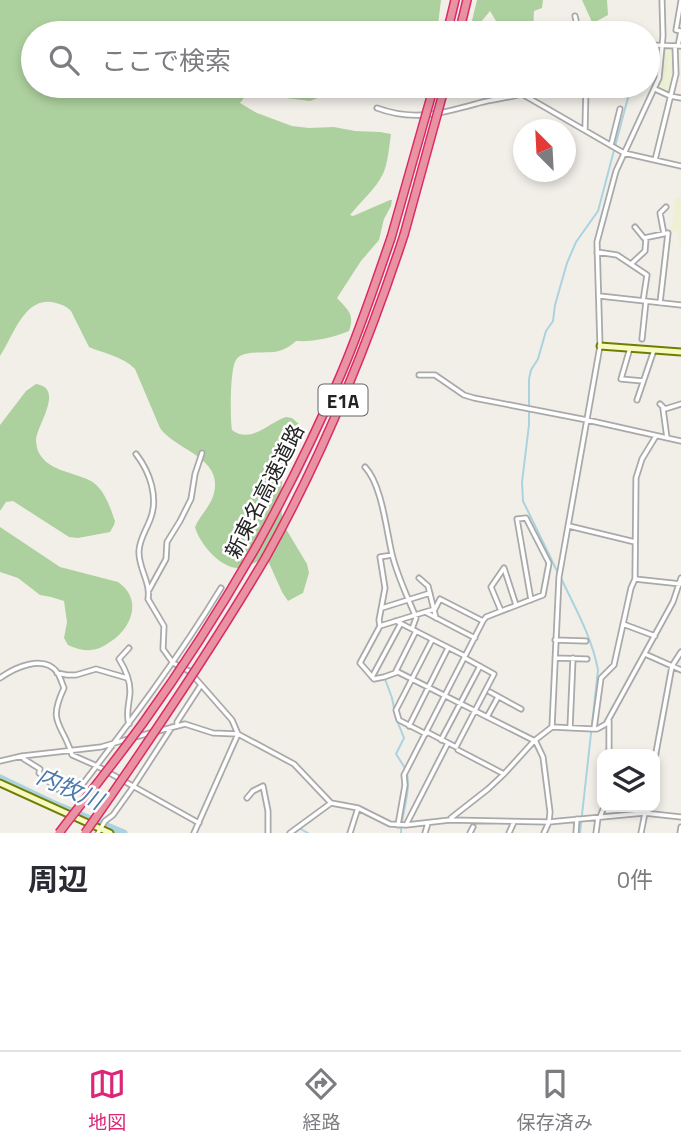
<!DOCTYPE html>
<html lang="ja">
<meta charset="utf-8">
<style>
:root{--surface:#fff;--page:#f2f2f3;--text:#2b2b33;--muted:#7c7c81;--line:#e1e1e2;--accent:#db2777}
body{margin:0;font-family:"Titillium Web","Noto Sans JP",sans-serif;background:var(--page);color:var(--text)}
.controls{position:absolute;right:21px;bottom:21px;display:grid;overflow:hidden;border-radius:14px;box-shadow:0 4px 10px #0003}
.controls button{width:63px;height:63px;display:grid;place-items:center;padding:0;border:0;border-bottom:2px solid var(--line);background:var(--surface);color:var(--text);font:35px sans-serif}
.compass{position:absolute;left:513px;top:119px;width:63px;height:63px;border-radius:50%;background:var(--surface);box-shadow:0 4px 10px #0003;rotate:336deg}
.list{margin:0;padding:0;list-style:none}
h2{display:flex;justify-content:space-between;align-items:center;height:91px;margin:0;padding:0 28px;font-size:30px}
h2 small{font-size:23px;font-weight:400;color:var(--muted)}
.icon{flex:none;width:38px;height:38px;fill:none;stroke:currentColor;stroke-width:2;stroke-linecap:round;stroke-linejoin:round}
.map{position:relative;flex:none;width:681px;height:833px;overflow:hidden}
.search{position:absolute;background:var(--surface);box-shadow:0 4px 10px #0003;left:21px;right:21px;top:21px;height:77px;display:flex;align-items:center;gap:18px;box-sizing:border-box;padding:0 24px;border-radius:38px;color:var(--muted);font-size:26px}
.sheet{height:217px;background:var(--surface)}
nav{display:flex;justify-content:space-around;align-items:center;box-sizing:border-box;height:98px;border-top:2px solid var(--line);background:var(--surface);font-size:19px;color:var(--muted)}
nav a{display:grid;justify-items:center;gap:4px}
nav .on{color:var(--accent)}
.map>svg:first-child{display:block}
</style>
<div class="map">
<svg width="681" height="833" viewBox="0 0 681 833">
<rect width="100%" height="100%" fill="#f2efe9"/>
<path fill="#eef0d5" d="M 663,48 L 673,48 L 674,74 L 668,93 L 658,89 L 657,87 L 662,70 Z
M 675,198 L 681,198 L 681,248 L 679,248 L 680,240 L 677,239 L 677,231 L 671,231 Z"/>
<path fill="#add19e" d="M 0,0 L 441,0 L 437,33 L 33,33 L 33,86 L 329,86 L 328,92 L 320,97 L 310,101 L 279,97 L 270,89 L 263,92 L 247,94 L 240,103 L 257,113 L 292,126 L 309,128 L 334,127 L 355,131 L 380,132 L 391,134 C 389,147 388,163 383,174 C 375,190 361,201 350,215 L 353,216 L 390,200 L 392,200 L 391,206 L 384,219 L 379,240 L 361,261 L 337,298 C 348,310 355,314 349,331 C 332,338 313,342 296,341 C 279,356 270,351 250,353 C 245,354 239,355 236,360 C 230,368 230,418 232,430 C 251,444 268,423 286,417 L 292,418 L 300,425 L 300,430 L 283,463 L 281,501 L 282,517 L 286,529 L 307,564 L 309,573 L 303,593 L 288,601 L 282,592 L 269,563 L 266,560 C 256,560 249,567 239,568 C 221,569 199,543 195,527 C 200,515 211,506 214,493 C 223,457 175,450 160,428 L 135,369 C 122,356 105,354 89,347 L 71,311 C 66,306 63,305 56,303 C 25,294 14,335 0,356 Z
M 477,0 L 543,0 L 542,8 L 534,11 L 533,33 L 483,33 L 493,26 L 496,21 L 490,11 L 472,33 L 469,33 Z
M 582,0 L 607,0 L 608,15 L 595,22 L 592,22 Z
M 36,384 C 65,388 37,425 36,440 C 36,443 37,448 38,451 C 46,470 72,472 89,480 C 104,487 110,507 115,521 L 114,525 L 110,532 L 78,538 L 69,537 L 13,501 L 6,502 L 0,511 L 0,425 L 26,391 Z
M 0,527 L 60,567 L 118,582 C 143,599 132,628 110,642 C 104,646 98,650 90,650 C 82,651 75,648 68,645 L 64,638 L 67,622 L 64,601 L 51,597 L 40,595 L 18,578 L 0,572 Z"/>
<g fill="none" stroke-linecap="round" stroke-linejoin="round">
<path stroke="#aad3df" stroke-width="2" d="M 558,573 L 523,501 L 522,482 L 529,425 L 529,379 L 531,370 L 538,359 L 546,331 L 553,321 L 555,305 L 567,263 L 576,242 L 598,211 L 631,86
M 561,578 C 575,608 592,637 598,670 L 580,833
M 385,679 L 392,698 L 396,718 L 404,738 L 396,754 L 405,768
M 299,828 L 308,833
M 401,833 C 401,814 411,792 407,774"/>
<path stroke="#aad3df" stroke-width="7" d="M 0,778 L 52,803 L 124,833"/>
<defs>
<path id="street" d="M 575,16 L 579,33
M 648,45 L 681,46
M 678,46 L 681,31 L 676,30 L 681,1
M 655,89 L 670,96 L 681,98
M 522,94 L 624,153 L 681,166
M 377,108 C 414,122 443,113 479,103 C 493,99 508,98 522,94 C 529,92 536,89 542,86
M 585,130 L 586,86
M 611,145 L 620,109
M 655,160 L 676,74 L 675,46
M 635,227 L 644,238 L 668,233 L 660,303
M 664,234 L 660,213 L 666,207
M 597,252 L 617,255 L 647,275 L 643,301
M 631,264 L 645,251 L 646,238
M 600,296 L 681,305
M 642,339 L 646,301
M 630,348 L 621,379 L 643,381
M 419,375 L 435,375 L 464,395 L 474,398 L 587,420 L 681,441
M 637,400 L 654,350
M 660,404 L 665,409 L 681,404
M 663,409 L 667,438
M 136,454 C 150,472 159,498 150,520 C 146,530 139,541 139,551 C 138,568 151,582 148,599 L 164,626 L 163,649 L 173,663 L 189,671 L 232,720 L 238,734 L 194,833
M 365,467 C 382,485 386,529 392,554 C 397,575 407,596 415,615 L 416,618 L 412,629
M 569,526 L 635,542
M 392,555 L 380,557 L 385,588 L 379,620 L 380,626 L 360,663 L 374,679 L 384,677 L 398,672
M 419,578 L 428,586 L 436,618
M 635,579 L 681,584
M 149,590 L 166,559 L 167,542 L 180,521 L 191,499 L 195,474 L 202,453
M 382,608 L 430,593
M 501,611 L 491,587 L 504,568 L 516,605
M 425,612 L 435,609 L 440,599 L 483,621
M 396,621 L 465,656
M 623,624 L 655,636
M 380,626 L 425,612 L 475,638
M 416,631 L 396,671 L 533,740
M 555,640 L 586,641
M 129,648 L 119,659 C 124,667 130,680 130,691 C 130,701 125,714 129,724
M 645,654 L 681,670
M 555,658 L 587,659
M 57,673 L 67,675 L 76,675 L 96,669 L 127,678
M 372,677 L 401,623
M 0,678 C 14,668 43,654 57,672 C 60,676 62,683 64,688 C 47,724 62,722 72,755 L 97,766 L 199,823
M 490,692 L 521,709
M 487,717 L 498,697
M 177,725 L 177,722 L 201,685
M 409,726 L 448,648
M 552,727 L 559,577 L 600,346 L 597,242 L 616,171 L 659,78 L 663,36 L 662,0
M 570,728 L 573,658
M 594,729 L 601,678 L 614,665 L 631,588 L 635,579 L 636,478 L 642,459 L 656,436
M 427,732 L 456,747 L 494,674 L 465,658
M 426,734 L 399,720 L 396,710 L 432,640
M 135,737 L 185,724 L 213,733 L 238,734 L 294,764 L 331,803 L 358,808 L 390,824 L 406,825 L 450,820 L 549,822 L 644,813 L 681,817
M 441,740 L 480,666
M 535,740 L 543,757 L 550,812 L 549,822 L 544,833
M 458,750 L 504,774
M 609,754 L 609,721
M 22,756 L 24,759 L 40,769 L 39,773 L 57,789 L 61,781 L 82,785 C 131,721 179,657 221,588
M 655,758 L 672,666 L 681,652
M 0,761 L 22,756 L 101,747 L 128,739
M 247,798 L 253,791 L 263,786 L 268,811 L 268,833
M 600,817 L 604,807
M 451,818 L 488,789 L 504,774 L 534,741 L 552,727 L 593,729 L 597,729 L 606,724 L 673,602 L 681,578
M 398,825 L 405,785 L 404,775 L 483,621 L 486,617 L 543,595 L 549,563 L 526,518 L 517,519 L 531,600
M 406,825 L 448,743
M 98,833 L 105,821 L 113,815 L 133,787 L 172,727
M 290,833 L 331,803
M 350,833 L 358,808
M 425,833 L 428,823
M 470,833 L 473,827
M 509,833 L 514,822
M 576,833 L 577,819
M 596,833 L 598,818
M 641,833 L 645,813
M 680,833 L 681,827"/>
<path id="secondary" d="M 600,346 L 681,352
M 0,783 L 110,833"/>
<path id="highway" d="M 447,33 L 455,0
M 459,33 L 467,0
M 256,547 C 287,491 316,433 341,374 C 360,330 375,284 391,238
M 266,557 C 323,455 367,347 404,235"/>
</defs>
<use href="#street" stroke="#a9a9a9" stroke-width="7"/>
<use href="#secondary" stroke="#707d05" stroke-width="9"/>
<use href="#highway" stroke="#dc2a67" stroke-width="10"/>
<use href="#street" stroke="#fff" stroke-width="3.5"/>
<use href="#secondary" stroke="#f7fabf" stroke-width="5"/>
<use href="#highway" stroke="#e892a2" stroke-width="7"/>
<defs>
<path id="highway-bridge" d="M 404,235 L 445,86
M 391,238 L 434,86
M 59,833 C 87,796 116,760 143,723 C 184,666 221,608 256,547
M 85,833 C 148,743 210,652 266,557"/>
</defs>
<use href="#highway-bridge" stroke="#dc2a67" stroke-width="10" stroke-linecap="butt"/>
<use href="#highway-bridge" stroke="#e892a2" stroke-width="7"/>
</g>
<g text-anchor="middle" dominant-baseline="central" stroke-width="5" stroke-linejoin="round" paint-order="stroke">
<rect fill="#fff" stroke="#646464" stroke-width="2" x="318.5" y="384.5" width="49" height="31" rx="5"/>
<g font-size="19" font-weight="bold" fill="#222">
<text x="343" y="400">E1A</text>
</g>
<g font-size="21" fill="#222" stroke="#fff">
<text transform="translate(264 491) rotate(-63)">新東名高速道路</text>
</g>
<g font-size="23" font-style="italic" fill="#4a7aab" stroke="#fff">
<text transform="translate(70 788) rotate(24)">内牧川</text>
</g>
</g>
</svg>
<div class="controls">
<button><svg class="icon" aria-label="layers" viewBox="0 0 24 24"><path d="M12 4l9 5-9 5-9-5zM3 14l9 5 9-5"/></svg></button>
</div>
<svg class="compass" viewBox="-18 -18 36 36"><path d="M0-13l5 13h-10z" fill="#e53935"/><path d="M0 13l5-13h-10z" fill="#7c7c81"/></svg>
<div class="search"><svg class="icon" aria-label="search" viewBox="0 0 24 24"><circle cx="10" cy="10" r="6"/><path d="M15 15l6 6"/></svg>ここで検索</div>
</div>
<section class="sheet">
<h2>周辺<small>0件</small></h2>
<ul class="list">
</ul>
</section>
<nav>
<a class="on"><svg class="icon" aria-label="map" viewBox="0 0 24 24"><path d="M3 6l6-2 6 2 6-2v14l-6 2-6-2-6 2zM9 4v14M15 6v14"/></svg>地図</a>
<a><svg class="icon" aria-label="directions" viewBox="0 0 24 24"><path d="M12 3l9 9-9 9-9-9zM9 14v-3h6M13 9l2 2-2 2"/></svg>経路</a>
<a><svg class="icon" aria-label="saved" viewBox="0 0 24 24"><path d="M7 4h10v16l-5-4-5 4z"/></svg>保存済み</a>
</nav>
